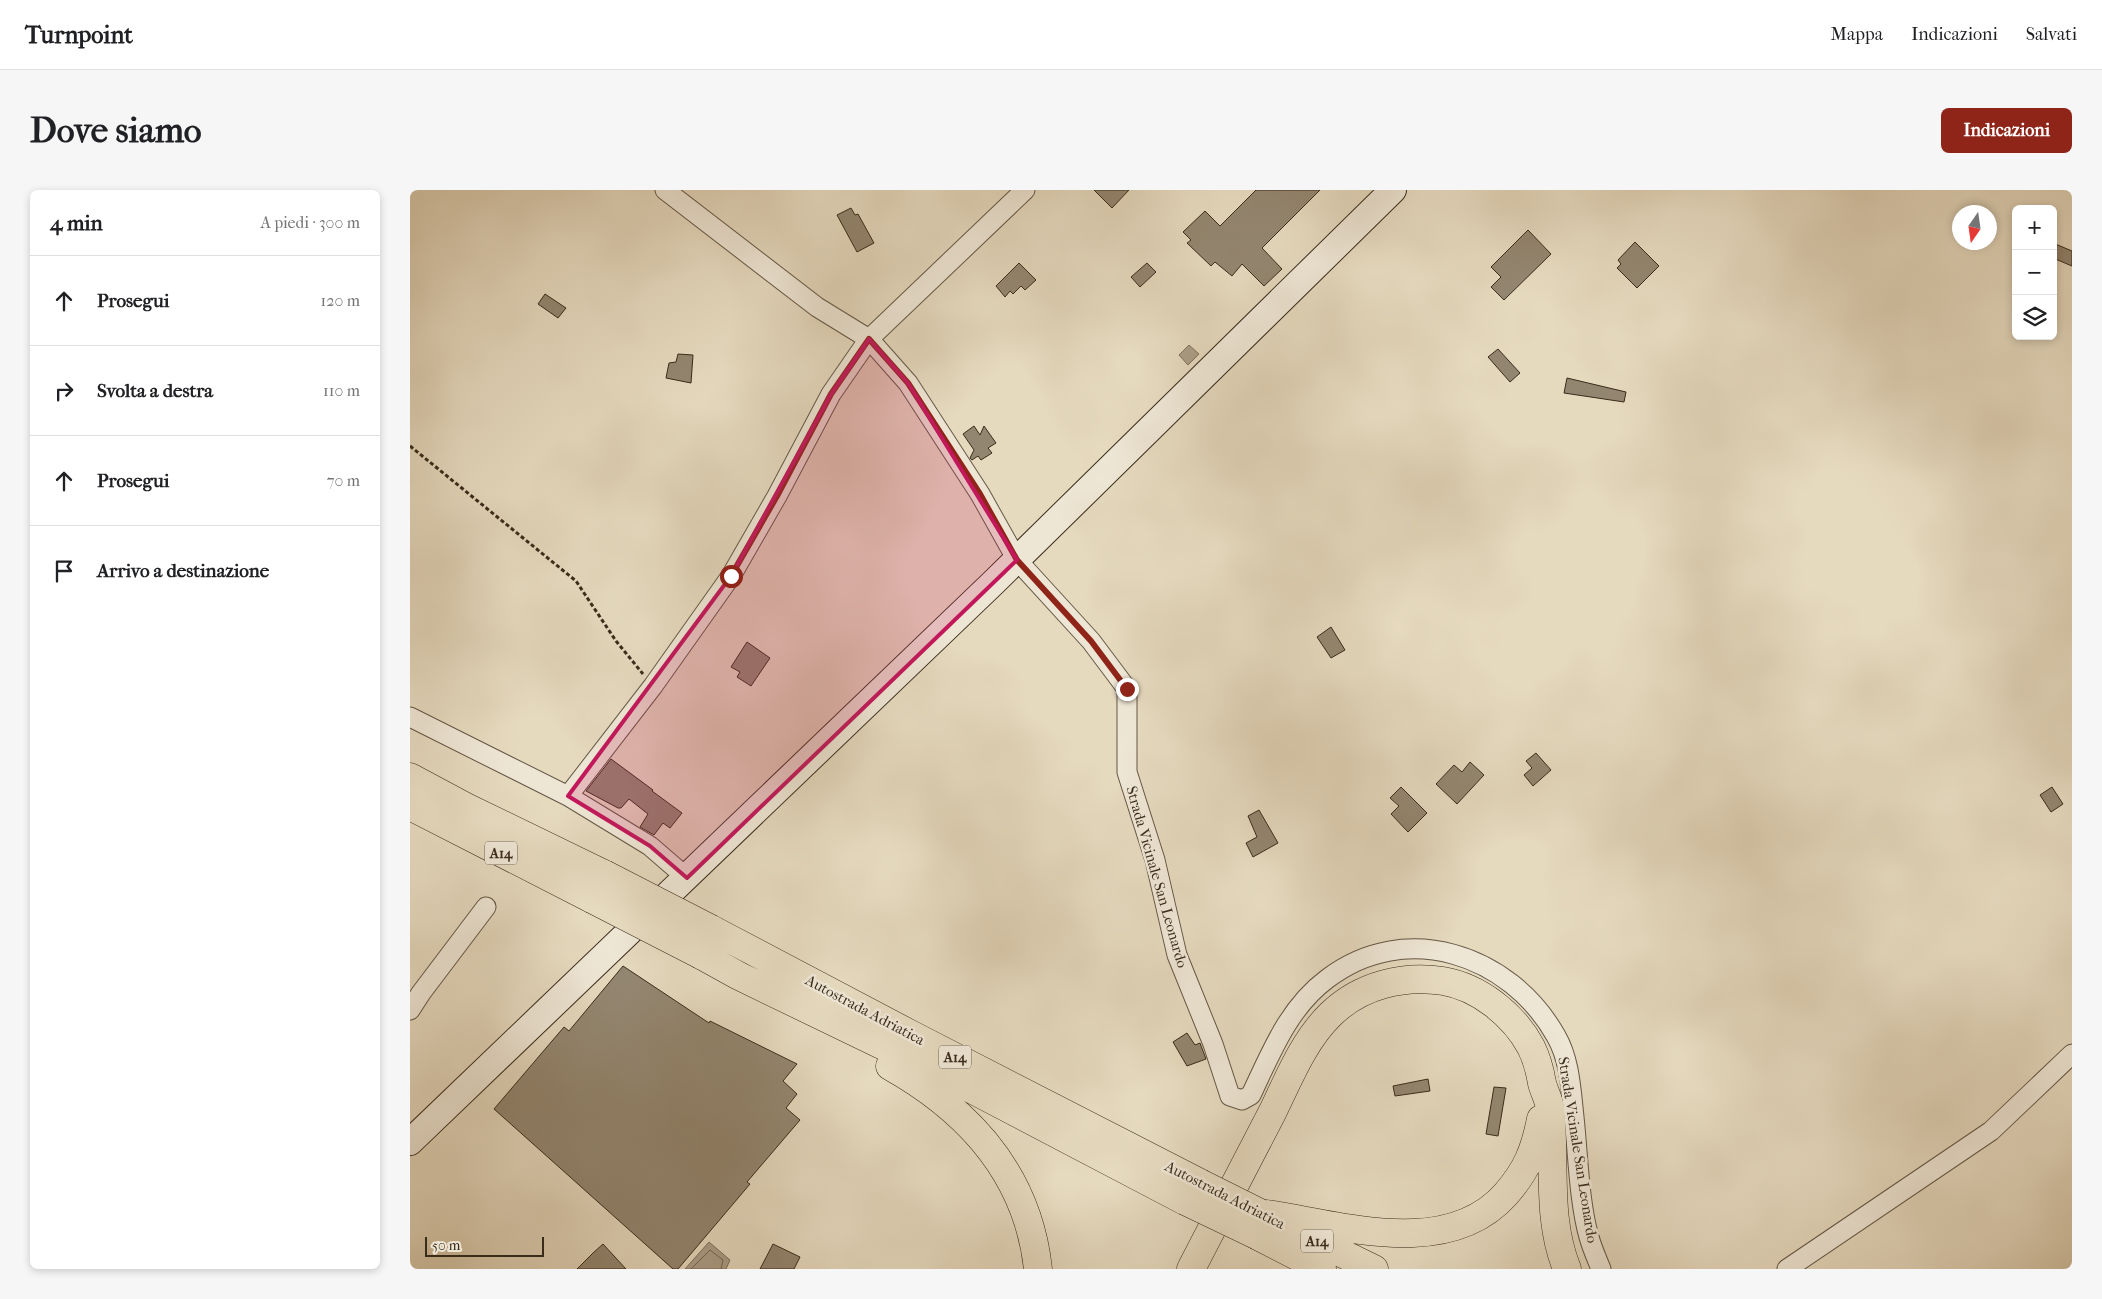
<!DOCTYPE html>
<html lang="it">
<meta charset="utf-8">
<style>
:root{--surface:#fff;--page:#f6f6f6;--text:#202124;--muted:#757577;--line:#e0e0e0;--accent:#8f2418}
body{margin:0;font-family:"IM FELL French Canon",serif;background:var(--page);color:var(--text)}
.controls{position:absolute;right:15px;top:15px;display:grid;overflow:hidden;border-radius:8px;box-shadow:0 2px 8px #0003}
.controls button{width:45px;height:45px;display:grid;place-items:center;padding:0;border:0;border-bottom:1px solid var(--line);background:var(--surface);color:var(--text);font:25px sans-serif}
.compass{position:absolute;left:1542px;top:15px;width:45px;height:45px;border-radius:50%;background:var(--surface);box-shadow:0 2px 8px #0003;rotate:193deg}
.scale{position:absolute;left:15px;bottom:12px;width:119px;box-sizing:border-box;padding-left:5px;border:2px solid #3a2c1b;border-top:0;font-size:14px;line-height:18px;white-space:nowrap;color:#3a2c1b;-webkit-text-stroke:4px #eee6d5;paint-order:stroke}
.stop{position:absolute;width:15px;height:15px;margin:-11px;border:4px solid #8f2418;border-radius:50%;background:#fff}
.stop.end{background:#8f2418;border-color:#fff;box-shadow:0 1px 5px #0008}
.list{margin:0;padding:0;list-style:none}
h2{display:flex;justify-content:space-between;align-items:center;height:65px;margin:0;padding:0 20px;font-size:21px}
h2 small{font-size:16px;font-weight:400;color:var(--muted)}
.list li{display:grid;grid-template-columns:32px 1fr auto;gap:15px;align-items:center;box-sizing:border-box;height:90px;padding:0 20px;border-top:1px solid var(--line)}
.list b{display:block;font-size:19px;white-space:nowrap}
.list em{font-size:16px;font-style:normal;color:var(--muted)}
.icon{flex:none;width:28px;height:28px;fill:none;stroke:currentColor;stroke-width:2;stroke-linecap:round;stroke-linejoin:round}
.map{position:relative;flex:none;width:1662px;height:1079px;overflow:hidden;border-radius:8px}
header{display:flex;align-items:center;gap:30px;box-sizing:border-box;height:70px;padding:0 25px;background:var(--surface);border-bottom:1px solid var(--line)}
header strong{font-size:24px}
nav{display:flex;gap:28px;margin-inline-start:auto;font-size:18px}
.intro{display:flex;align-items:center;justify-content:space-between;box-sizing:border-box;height:120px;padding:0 30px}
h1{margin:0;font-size:35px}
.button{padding:12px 22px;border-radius:8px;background:var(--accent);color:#fff;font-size:18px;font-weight:700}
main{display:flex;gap:30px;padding:0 30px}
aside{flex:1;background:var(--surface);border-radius:8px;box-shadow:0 2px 8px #0003}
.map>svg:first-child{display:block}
</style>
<header>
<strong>Turnpoint</strong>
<nav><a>Mappa</a><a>Indicazioni</a><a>Salvati</a></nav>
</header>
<div class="intro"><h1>Dove siamo</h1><a class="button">Indicazioni</a></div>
<main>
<aside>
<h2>4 min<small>A piedi · 300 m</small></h2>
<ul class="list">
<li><svg class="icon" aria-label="ahead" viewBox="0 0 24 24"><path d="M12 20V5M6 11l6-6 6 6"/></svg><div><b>Prosegui</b></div><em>120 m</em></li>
<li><svg class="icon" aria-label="right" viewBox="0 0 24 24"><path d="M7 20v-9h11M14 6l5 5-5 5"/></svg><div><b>Svolta a destra</b></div><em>110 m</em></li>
<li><svg class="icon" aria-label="ahead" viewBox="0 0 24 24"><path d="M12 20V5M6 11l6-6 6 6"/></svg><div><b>Prosegui</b></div><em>70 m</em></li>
<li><svg class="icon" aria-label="arrive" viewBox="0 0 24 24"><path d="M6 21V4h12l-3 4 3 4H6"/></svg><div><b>Arrivo a destinazione</b></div></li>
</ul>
</aside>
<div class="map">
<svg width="1662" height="1079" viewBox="0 0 1662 1079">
<rect width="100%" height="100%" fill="#e5d9be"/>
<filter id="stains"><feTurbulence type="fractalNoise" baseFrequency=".004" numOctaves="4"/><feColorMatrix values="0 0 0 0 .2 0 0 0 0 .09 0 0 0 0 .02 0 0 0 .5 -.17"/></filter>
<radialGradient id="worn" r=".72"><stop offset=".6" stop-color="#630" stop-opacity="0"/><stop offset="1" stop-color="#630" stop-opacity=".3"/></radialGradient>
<path fill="#ab9e87" stroke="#7e705c" d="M 779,155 L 789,164 L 778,175 L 769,165 Z
M 299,1052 L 320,1070 L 316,1079 L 275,1079 Z"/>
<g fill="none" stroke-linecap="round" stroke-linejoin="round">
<path stroke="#726551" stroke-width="1" d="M 281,1079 L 300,1060 L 313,1070 L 311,1079"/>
</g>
<path fill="#938670" stroke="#3a2c1b" d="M 684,0 L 719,0 L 702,18 Z
M 846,0 L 910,0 L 852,58 L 872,79 L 854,96 L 832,74 L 822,86 L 805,72 L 801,76 L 777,53 L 781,50 L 773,42 L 795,21 L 810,36 Z
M 441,18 L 445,25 L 448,24 L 464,53 L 447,62 L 427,25 Z
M 1118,40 L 1141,64 L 1094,110 L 1081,97 L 1091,87 L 1081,77 Z
M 1225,52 L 1249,76 L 1227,98 L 1207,78 L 1211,74 L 1208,70 Z
M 1643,53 L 1662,61 L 1662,76 L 1643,68 Z
M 609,73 L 626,90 L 615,100 L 611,96 L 603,104 L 600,101 L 595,107 L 586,96 Z
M 737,73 L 746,82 L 730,97 L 721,87 Z
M 135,104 L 156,118 L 148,128 L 128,114 Z
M 1088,159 L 1110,183 L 1100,192 L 1078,167 Z
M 268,164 L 283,165 L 281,193 L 256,188 L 259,173 L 266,172 Z
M 1157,188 L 1216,202 L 1214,212 L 1154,203 Z
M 564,236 L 570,245 L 574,236 L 586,253 L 578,258 L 582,263 L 571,270 L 568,266 L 562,270 L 560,268 L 564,260 L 553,244 Z
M 921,437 L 935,460 L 921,468 L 907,447 Z
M 337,452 L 360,468 L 341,496 L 327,487 L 330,482 L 321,477 Z
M 1126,563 L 1141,580 L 1123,596 L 1114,585 L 1122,578 L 1116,571 Z
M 201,569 L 243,600 L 242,601 L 272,623 L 260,638 L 253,633 L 244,645 L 230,637 L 238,624 L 219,609 L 211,618 L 208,618 L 176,601 Z
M 1060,572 L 1074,585 L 1047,614 L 1026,594 L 1044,575 L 1052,582 Z
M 991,597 L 1017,623 L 998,642 L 981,624 L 989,616 L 980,608 Z
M 1642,597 L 1653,614 L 1641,622 L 1630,605 Z
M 849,620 L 868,653 L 843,667 L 836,653 L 847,647 L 838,626 Z
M 213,776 L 299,833 L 300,831 L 387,874 L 373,891 L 387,904 L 376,918 L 390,930 L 337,992 L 340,994 L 268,1079 L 263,1079 L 84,919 L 154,837 L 159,841 Z
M 777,843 L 785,855 L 790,853 L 796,869 L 777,876 L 763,852 Z
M 1018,889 L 1020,901 L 985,906 L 983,896 Z
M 1084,897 L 1096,898 L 1088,946 L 1076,944 Z
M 193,1054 L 216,1079 L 167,1079 L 183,1063 Z
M 363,1054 L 390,1067 L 384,1079 L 350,1079 Z"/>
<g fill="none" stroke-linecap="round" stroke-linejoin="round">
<defs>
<path id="minor" d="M 255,0 L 407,117 L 459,149 L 615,0
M 0,527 L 158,606 L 243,496 L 321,386 L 367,306 L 421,204 L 459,149 L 498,193 L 570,304 L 607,370 L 681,451 L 717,499 L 717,582 L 745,670 L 767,765 L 803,854 L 820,906 L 832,910 L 841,905 C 861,863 878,818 917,789 C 995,729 1100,764 1146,846 C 1160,870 1161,900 1164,927 C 1168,964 1169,1012 1179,1047 C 1182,1058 1187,1069 1191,1079
M 158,606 L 240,656 L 277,688
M 0,820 L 11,803 L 76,717
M 1377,1079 L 1581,941 L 1662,864"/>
<path id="secondary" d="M 0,952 L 584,392 L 983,0"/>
<path id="motorway" d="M 0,587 L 56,617 L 194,684
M 0,616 L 182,709
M 301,739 L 502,845 L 790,993
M 291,765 L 329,786 L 548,892 L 775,1011
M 480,876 C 560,921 618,985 628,1079
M 850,1023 C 925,1033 1036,1072 1096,1004 C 1117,980 1125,960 1131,929
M 880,1038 L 964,1079
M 848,1046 L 912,1079
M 781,1079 C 809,1026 836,973 863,921 C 879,888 894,850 921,824 C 951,795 993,785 1033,791 C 1069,797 1104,825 1121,857 C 1127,869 1130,881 1132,893 C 1134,901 1139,910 1140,918 C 1146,973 1136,1027 1157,1079"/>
</defs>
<use href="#minor" stroke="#655744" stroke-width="21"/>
<use href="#secondary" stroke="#3a2c1b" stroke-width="28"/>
<use href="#motorway" stroke="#3a2c1b" stroke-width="29"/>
<path stroke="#3a2c1b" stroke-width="3" stroke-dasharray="4 2.5" stroke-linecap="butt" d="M 0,256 L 166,391 L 206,451 L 233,484"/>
<use href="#minor" stroke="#eee6d5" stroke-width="19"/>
<use href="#secondary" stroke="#eee6d5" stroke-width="26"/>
<use href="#motorway" stroke="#e5d9be" stroke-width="28"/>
<defs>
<path id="motorway-bridge" d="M 194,684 L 301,739
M 182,709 L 291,765
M 790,993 L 850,1023
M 775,1011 L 848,1046"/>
</defs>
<use href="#motorway-bridge" stroke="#3a2c1b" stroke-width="29" stroke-linecap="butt"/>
<use href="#motorway-bridge" stroke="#e5d9be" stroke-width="28"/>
</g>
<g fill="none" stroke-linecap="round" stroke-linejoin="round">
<path stroke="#8f2418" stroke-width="6" d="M 321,386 L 367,306 L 421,204 L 459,149 L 498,193 L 570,304 L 607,370 L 681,451 L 717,499"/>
</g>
<path fill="#c2185b" fill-opacity="0.2" stroke="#c2185b" stroke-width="4" stroke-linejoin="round" d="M 459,149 L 498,193 L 607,370 L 277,688 L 240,656 L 158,606 L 321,386 L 421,204 Z"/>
<g text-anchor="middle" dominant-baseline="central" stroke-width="5" stroke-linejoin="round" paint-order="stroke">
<g fill="#eee6d5" stroke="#706453" stroke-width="1">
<rect x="75" y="651.5" width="32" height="23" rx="4"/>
<rect x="529" y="855.5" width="32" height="23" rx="4"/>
<rect x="891" y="1039.5" width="32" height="23" rx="4"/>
</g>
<g font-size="14" font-weight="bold" fill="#3a2c1b">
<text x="91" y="663">A14</text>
<text x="545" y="867">A14</text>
<text x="907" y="1051">A14</text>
</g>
<g font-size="15" fill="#3a2c1b" stroke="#eee6d5">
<text transform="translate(747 687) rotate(74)">Strada Vicinale San Leonardo</text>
<text transform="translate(455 820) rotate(28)">Autostrada Adriatica</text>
<text transform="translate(1168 960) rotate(81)">Strada Vicinale San Leonardo</text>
<text transform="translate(815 1005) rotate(27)">Autostrada Adriatica</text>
</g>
</g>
<rect width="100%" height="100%" filter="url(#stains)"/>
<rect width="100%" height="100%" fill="url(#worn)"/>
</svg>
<div class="controls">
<button>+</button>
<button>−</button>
<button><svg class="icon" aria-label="layers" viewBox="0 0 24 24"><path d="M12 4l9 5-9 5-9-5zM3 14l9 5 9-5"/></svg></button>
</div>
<svg class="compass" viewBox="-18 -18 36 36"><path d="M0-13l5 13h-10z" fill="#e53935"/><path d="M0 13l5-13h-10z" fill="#757577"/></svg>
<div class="scale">50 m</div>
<div class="stop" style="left:321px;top:386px"></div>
<div class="stop end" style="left:717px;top:499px"></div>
</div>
</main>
